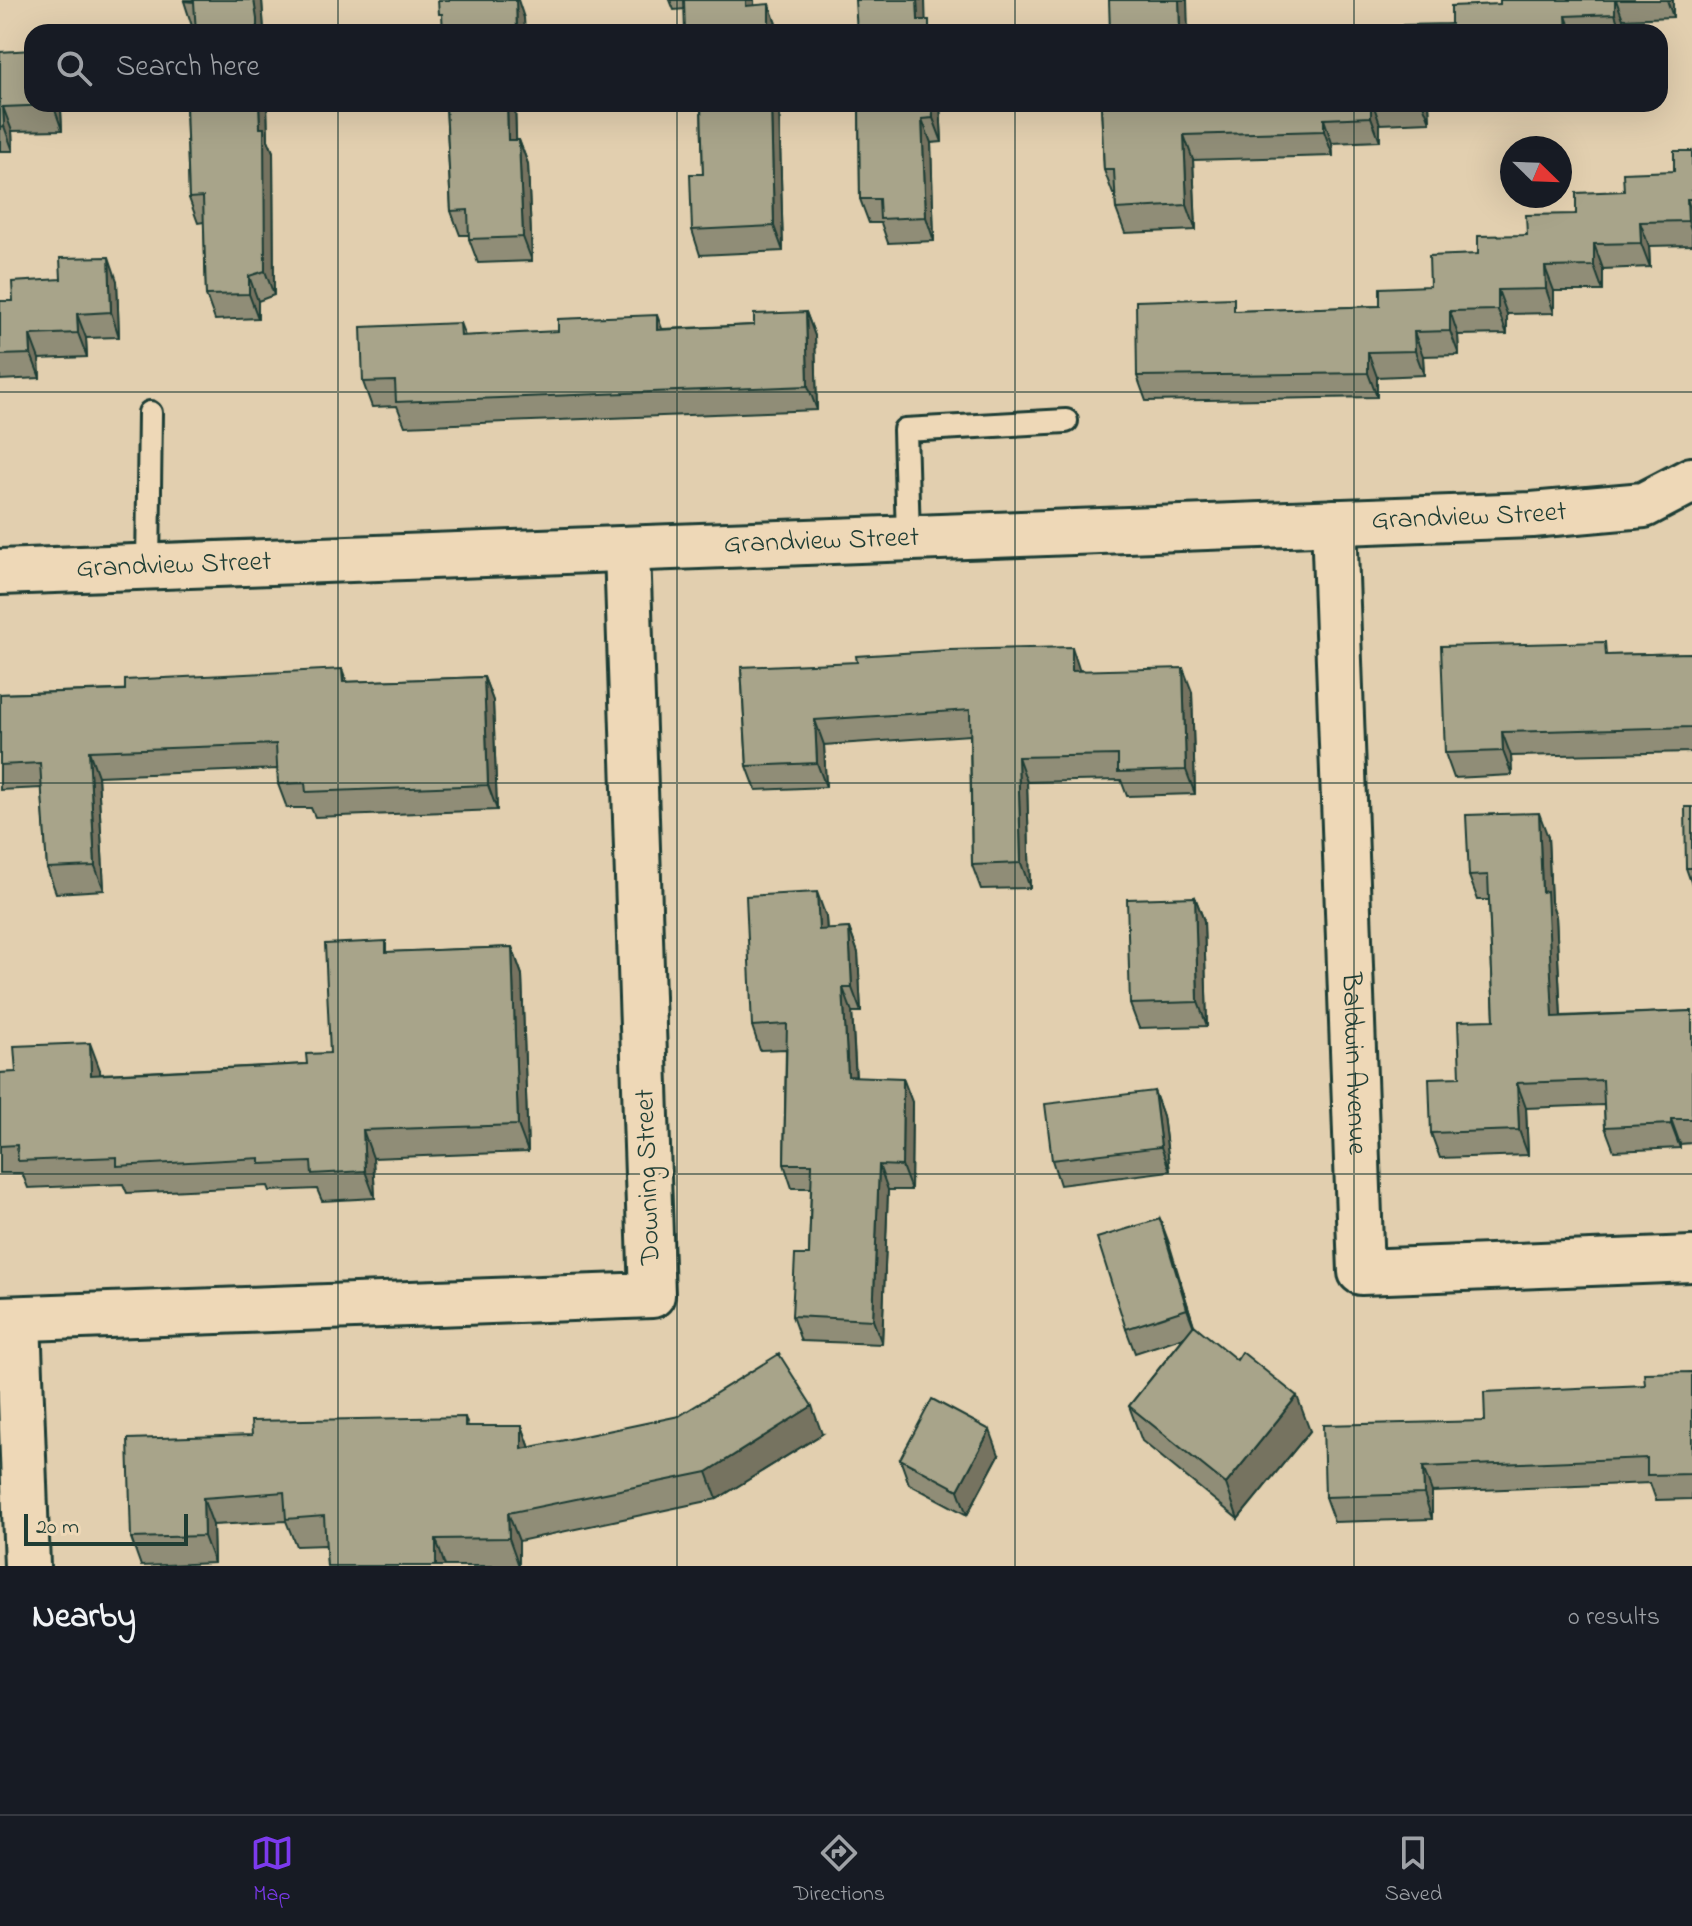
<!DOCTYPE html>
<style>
:root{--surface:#171b24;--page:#242831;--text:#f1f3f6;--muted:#9ea1a6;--line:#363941;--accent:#7c3aed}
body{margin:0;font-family:"Indie Flower",sans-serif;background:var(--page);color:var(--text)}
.compass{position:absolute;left:1500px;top:136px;width:72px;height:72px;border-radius:50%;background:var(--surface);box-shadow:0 8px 32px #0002;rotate:113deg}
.scale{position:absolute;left:24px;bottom:20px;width:164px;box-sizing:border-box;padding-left:8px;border:4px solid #1f3d34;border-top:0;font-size:22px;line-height:28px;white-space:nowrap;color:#1f3d34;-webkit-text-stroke:6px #eed8b7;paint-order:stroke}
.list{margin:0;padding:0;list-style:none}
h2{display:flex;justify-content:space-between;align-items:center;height:104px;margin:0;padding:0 32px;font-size:34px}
h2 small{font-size:26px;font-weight:400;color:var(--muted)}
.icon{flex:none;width:44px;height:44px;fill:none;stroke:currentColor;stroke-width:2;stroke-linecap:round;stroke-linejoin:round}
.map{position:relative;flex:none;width:1692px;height:1566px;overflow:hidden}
.search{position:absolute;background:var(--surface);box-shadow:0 8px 32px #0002;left:24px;right:24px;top:24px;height:88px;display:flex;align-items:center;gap:20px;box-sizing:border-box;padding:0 28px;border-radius:24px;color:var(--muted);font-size:30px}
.sheet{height:248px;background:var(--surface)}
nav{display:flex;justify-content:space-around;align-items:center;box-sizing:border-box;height:112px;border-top:2px solid var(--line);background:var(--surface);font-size:22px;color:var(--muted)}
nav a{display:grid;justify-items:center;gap:4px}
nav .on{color:var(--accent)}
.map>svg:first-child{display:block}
</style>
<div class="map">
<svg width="1692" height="1566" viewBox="0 0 1692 1566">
<rect width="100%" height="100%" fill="#e2cfaf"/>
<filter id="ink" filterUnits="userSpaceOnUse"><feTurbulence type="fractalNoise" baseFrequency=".0125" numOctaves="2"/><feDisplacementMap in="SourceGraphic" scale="16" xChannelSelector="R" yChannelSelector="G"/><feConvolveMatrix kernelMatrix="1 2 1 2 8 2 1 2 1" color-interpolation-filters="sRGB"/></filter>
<g filter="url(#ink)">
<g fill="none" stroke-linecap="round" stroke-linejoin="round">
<defs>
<path id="service" d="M 908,538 L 905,430 L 1066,421
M 148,567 L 150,413"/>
<g id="minor">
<path id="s1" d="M 1334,522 L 1361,1272 L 1692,1259"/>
<path id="s2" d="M 0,572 L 1532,515 L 1644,505 L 1692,480"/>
<path d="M 0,1319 L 652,1295 L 627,550"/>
<path d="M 18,1319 L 27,1566"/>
</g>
</defs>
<use href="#service" stroke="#1f3d34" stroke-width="28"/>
<use href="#minor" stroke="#1f3d34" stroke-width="50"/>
<use href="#service" stroke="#eed8b7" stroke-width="22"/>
<use href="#minor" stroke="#eed8b7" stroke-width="44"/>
</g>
<path fill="#908d77" stroke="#1f3d34" stroke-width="2" d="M 262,0 L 264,32 L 196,32 L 195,26 L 192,26 L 184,1 Z
M 670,0 L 754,0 L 754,5 L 778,29 L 778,32 L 685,32 L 685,9 L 674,10 Z
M 1500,0 L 1673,0 L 1673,17 L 1623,19 L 1624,32 L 1404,32 L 1451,24 L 1500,4 Z
M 0,52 L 32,104 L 110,104 L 110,109 L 61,110 L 62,130 L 12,131 L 13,151 L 0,151 Z
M 186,104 L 267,104 L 268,140 L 273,152 L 274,295 L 258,301 L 258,318 L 215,320 L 206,295 L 204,222 L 198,223 L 189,198 Z
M 446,104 L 515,104 L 516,140 L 519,140 L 528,164 L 532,261 L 478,263 L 469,239 L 469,235 L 460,235 L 451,211 Z
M 695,104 L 779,104 L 783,251 L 700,255 L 692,230 L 703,174 L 701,106 L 696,106 Z
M 859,104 L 940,104 L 942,142 L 931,143 L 934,241 L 888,243 L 881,223 L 869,223 L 860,199 Z
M 1101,104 L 1429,104 L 1430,122 L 1380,124 L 1380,141 L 1332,143 L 1333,156 L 1193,160 L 1196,230 L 1125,233 L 1116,209 L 1115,194 L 1113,194 L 1104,170 Z
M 1692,151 L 1692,245 L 1649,246 L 1650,267 L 1603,269 L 1603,291 L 1554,291 L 1554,313 L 1507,314 L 1507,334 L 1458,335 L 1459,355 L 1423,356 L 1424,375 L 1377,377 L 1377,397 L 1146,401 L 1137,376 L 1238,311 L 1380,306 L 1430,286 L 1478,254 L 1576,214 L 1624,191 L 1674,171 Z
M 117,281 L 119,337 L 86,338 L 87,357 L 39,359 L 40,378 L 0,380 L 0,301 L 13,301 Z
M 806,312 L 815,336 L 817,410 L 405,426 L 397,406 L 372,407 L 363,382 L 460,323 L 465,336 L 662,329 L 754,325 Z
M 1692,653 L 1692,752 L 1511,756 L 1512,775 L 1454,778 L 1445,753 L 1610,655 Z
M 741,667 L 1080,670 L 1192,692 L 1195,794 L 1127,796 L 1121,780 L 1027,782 L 1030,888 L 981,889 L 972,865 L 970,735 L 824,745 L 826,787 L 756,790 L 747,766 Z
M 484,677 L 493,701 L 497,810 L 315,817 L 311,808 L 287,808 L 278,784 L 278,769 L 98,776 L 104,890 L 56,893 L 47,868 L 42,788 L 0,790 L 0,694 Z
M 1692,807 L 1692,885 L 1686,868 Z
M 1548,837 L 1551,902 L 1556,916 L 1561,1016 L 1692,1011 L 1692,1143 L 1680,1144 L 1680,1148 L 1614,1151 L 1605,1127 L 1604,1105 L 1526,1108 L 1528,1155 L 1440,1158 L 1431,1133 L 1460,1077 L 1494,1020 L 1489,900 L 1478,900 L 1469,876 Z
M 1195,897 L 1204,921 L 1207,1026 L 1139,1028 L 1130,1004 Z
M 826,917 L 827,930 L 849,928 L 858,953 L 861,1012 L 852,1012 L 856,1077 L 912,1102 L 911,1190 L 888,1190 L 882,1344 L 801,1341 L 792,1316 L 809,1255 L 811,1188 L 792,1188 L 784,1164 L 786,1049 L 760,1050 L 752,1026 Z
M 512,947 L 522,975 L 528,1152 L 373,1158 L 375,1198 L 322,1201 L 317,1189 L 270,1191 L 268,1186 L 127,1193 L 123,1184 L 28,1188 L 22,1173 L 0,1173 L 0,1073 L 100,1070 L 100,1074 L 307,1064 L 330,1053 L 390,952 Z
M 1154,1091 L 1163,1116 L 1170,1171 L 1060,1185 L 1052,1160 Z
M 1160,1219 L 1194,1325 L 1310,1431 L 1238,1519 L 1142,1441 L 1129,1406 L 1184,1337 L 1135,1353 L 1126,1329 Z
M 1692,1372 L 1692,1499 L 1656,1500 L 1650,1483 L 1432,1492 L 1432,1519 L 1334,1522 L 1325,1497 L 1485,1421 L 1645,1385 Z
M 465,1417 L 468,1426 L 522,1426 L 530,1448 L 822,1434 L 717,1499 L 519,1541 L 519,1566 L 327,1566 L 326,1545 L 296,1546 L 286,1521 L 213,1525 L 214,1563 L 141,1566 L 131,1538 L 252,1435 Z
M 999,1455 L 967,1515 L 909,1484 L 900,1459 Z"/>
<path fill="#767361" stroke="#1f3d34" stroke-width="2" d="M 254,0 L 262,0 L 264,32 L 257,32 Z
M 516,0 L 518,0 L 524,18 L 525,32 L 517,32 Z
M 746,0 L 754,0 L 755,30 L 746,6 Z
M 917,0 L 925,0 L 926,32 L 918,20 Z
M 1179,0 L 1187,0 L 1188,32 L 1180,32 Z
M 1615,0 L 1616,0 L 1623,19 L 1624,32 L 1621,32 L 1615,14 Z
M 1667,0 L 1673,0 L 1673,17 Z
M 769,4 L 778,29 L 778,32 L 769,32 Z
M 1566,16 L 1572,32 L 1567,32 Z
M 53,104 L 59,104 L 61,110 L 62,130 Z
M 259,104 L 267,104 L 268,140 L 273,152 L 274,295 L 265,271 Z
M 507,104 L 515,104 L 517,165 L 508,140 Z
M 771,104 L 779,104 L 783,251 L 774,226 Z
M 932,104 L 940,104 L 942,142 L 933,118 Z
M 1371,104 L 1373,104 L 1380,124 L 1380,141 L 1371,117 Z
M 1423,104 L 1429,104 L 1430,122 Z
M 3,107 L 12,131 L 13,151 L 4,126 Z
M 922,119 L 931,143 L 934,241 L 926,217 Z
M 1324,119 L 1332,143 L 1333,156 L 1324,131 Z
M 1184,135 L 1193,160 L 1196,230 L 1187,205 Z
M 519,140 L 528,164 L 532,261 L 523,237 Z
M 1687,199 L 1692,213 L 1692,232 L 1688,221 Z
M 1640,222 L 1649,246 L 1650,267 L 1641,243 Z
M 1594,244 L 1603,269 L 1603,291 L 1594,266 Z
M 109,257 L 117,281 L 119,337 L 111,312 Z
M 1545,267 L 1554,291 L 1554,313 L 1546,289 Z
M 249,276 L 258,301 L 258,318 L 249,294 Z
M 1498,290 L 1507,314 L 1507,334 L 1498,310 Z
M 1450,311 L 1458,335 L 1459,355 L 1450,331 Z
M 806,312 L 815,336 L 817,410 L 808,386 Z
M 77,314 L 86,338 L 87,357 L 78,333 Z
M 657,315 L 666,339 L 657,330 Z
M 1414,332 L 1423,356 L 1424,375 L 1415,351 Z
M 30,335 L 39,359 L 40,378 L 31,354 Z
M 1368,352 L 1377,377 L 1377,397 L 1368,373 Z
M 1072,647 L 1080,672 L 1072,671 Z
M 1183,668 L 1192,692 L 1195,794 L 1186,770 Z
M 342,669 L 351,693 L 343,682 Z
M 484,677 L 493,701 L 497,810 L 488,785 Z
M 815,720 L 824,745 L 826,787 L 817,763 Z
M 1502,732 L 1511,756 L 1512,775 L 1503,751 Z
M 89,751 L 98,776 L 104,890 L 95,866 Z
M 1018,757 L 1027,782 L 1030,888 L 1021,863 Z
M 1539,813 L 1548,837 L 1551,902 L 1556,916 L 1562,1041 L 1553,1017 L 1542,892 Z
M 817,892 L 826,917 L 828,954 L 819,930 Z
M 1195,897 L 1204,921 L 1207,1026 L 1198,1002 Z
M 849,928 L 858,953 L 861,1012 L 852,988 Z
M 512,947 L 522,975 L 528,1152 L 518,1125 Z
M 843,988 L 852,1012 L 857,1101 L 848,1076 Z
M 90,1043 L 100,1070 L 101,1102 L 91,1075 Z
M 903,1078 L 912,1102 L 911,1190 L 902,1166 Z
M 1517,1083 L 1526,1108 L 1528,1155 L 1519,1130 Z
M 1154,1091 L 1163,1116 L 1170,1171 L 1161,1147 Z
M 1671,1119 L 1680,1144 L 1680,1148 L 1671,1124 Z
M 363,1130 L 373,1158 L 375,1198 L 365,1171 Z
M 879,1165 L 888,1190 L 882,1344 L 873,1320 Z
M 1160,1219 L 1169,1243 L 1196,1333 L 1187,1309 Z
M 1297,1396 L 1310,1431 L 1238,1519 L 1226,1484 Z
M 812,1406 L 822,1434 L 717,1499 L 707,1472 Z
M 522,1426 L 532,1454 L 522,1449 Z
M 990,1430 L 999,1455 L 967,1515 L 958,1490 Z
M 1423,1467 L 1432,1492 L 1432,1519 L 1424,1494 Z
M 203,1498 L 213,1525 L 214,1563 L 204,1536 Z
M 508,1513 L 519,1541 L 519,1566 L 509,1538 Z
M 436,1539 L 445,1566 L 436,1566 Z"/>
<path fill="#a8a48a" stroke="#1f3d34" stroke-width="2" d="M 184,0 L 254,0 L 257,19 L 257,32 L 196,32 L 194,2 L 184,1 Z
M 438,0 L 516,0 L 517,32 L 443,32 L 442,14 L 439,14 Z
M 684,0 L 746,0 L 746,6 L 769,4 L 769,32 L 685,32 Z
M 855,0 L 917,0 L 918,20 L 929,20 L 929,32 L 857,32 Z
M 1109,0 L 1179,0 L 1180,32 L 1110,32 Z
M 1500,0 L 1615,0 L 1615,14 L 1566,16 L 1567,32 L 1404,32 L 1403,25 L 1451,24 L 1451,6 L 1500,4 Z
M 98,29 L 98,32 L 33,31 Z
M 32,50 L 32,104 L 53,104 L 53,105 L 3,107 L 4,126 L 0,127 L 0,52 Z
M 186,104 L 259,104 L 260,128 L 264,128 L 265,271 L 249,276 L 249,294 L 206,295 L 203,197 L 189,198 Z
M 446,104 L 507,104 L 508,140 L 519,140 L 523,237 L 469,239 L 468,210 L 451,211 Z
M 701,104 L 771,104 L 774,226 L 692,230 L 690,174 L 703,174 Z
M 859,104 L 932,104 L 933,118 L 922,119 L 926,217 L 880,219 L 879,199 L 860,199 Z
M 1101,104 L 1371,104 L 1371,117 L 1324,119 L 1324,131 L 1184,135 L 1187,205 L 1116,209 L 1114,170 L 1104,170 Z
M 1674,151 L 1692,151 L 1692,199 L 1687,199 L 1688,221 L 1640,222 L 1641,243 L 1594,244 L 1594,266 L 1545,267 L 1546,289 L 1498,290 L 1498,310 L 1450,311 L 1450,331 L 1414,332 L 1415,351 L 1368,352 L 1368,373 L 1137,376 L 1136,301 L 1234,298 L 1234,311 L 1380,306 L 1380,288 L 1430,286 L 1429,256 L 1478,254 L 1478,236 L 1527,235 L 1526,215 L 1576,214 L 1576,193 L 1624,191 L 1623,173 L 1674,171 Z
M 109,257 L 111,312 L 77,314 L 78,333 L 30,335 L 31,354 L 0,355 L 0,301 L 13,301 L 12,282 L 61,279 L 60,258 Z
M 806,312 L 808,386 L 396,402 L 395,381 L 363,382 L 361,327 L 460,323 L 461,336 L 558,331 L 558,319 L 657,315 L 657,330 L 754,325 L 754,314 Z
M 1605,642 L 1606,655 L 1692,653 L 1692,727 L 1502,732 L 1503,751 L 1445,753 L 1441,646 Z
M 1072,647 L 1072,671 L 1183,668 L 1186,770 L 1118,772 L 1118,755 L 1018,757 L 1021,863 L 972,865 L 970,710 L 815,720 L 817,763 L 747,766 L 741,667 L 857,662 L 856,656 L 950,650 Z
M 342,669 L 343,682 L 484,677 L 488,785 L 306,792 L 305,783 L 278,784 L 276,744 L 89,751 L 95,866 L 47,868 L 40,763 L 0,765 L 0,694 L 125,690 L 125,680 Z
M 1685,807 L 1692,807 L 1692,868 L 1686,868 Z
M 1539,813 L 1542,892 L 1547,891 L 1553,1017 L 1692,1011 L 1692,1119 L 1671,1119 L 1671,1124 L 1605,1127 L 1603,1080 L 1517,1083 L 1519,1130 L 1431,1133 L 1429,1078 L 1460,1077 L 1458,1021 L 1494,1020 L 1488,875 L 1469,876 L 1466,815 Z
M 817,892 L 819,930 L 849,928 L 852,988 L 843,988 L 848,1076 L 903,1078 L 902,1166 L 879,1165 L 873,1320 L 792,1316 L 795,1255 L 809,1255 L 812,1164 L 784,1164 L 787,1024 L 752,1026 L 746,896 Z
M 1195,897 L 1198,1002 L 1130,1004 L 1127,899 Z
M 386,941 L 386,952 L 512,947 L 518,1125 L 363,1130 L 365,1171 L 312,1174 L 311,1162 L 260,1164 L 260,1158 L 117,1166 L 117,1157 L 18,1161 L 17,1145 L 0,1146 L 0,1073 L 16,1072 L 14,1046 L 90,1043 L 91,1075 L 307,1064 L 306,1054 L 330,1053 L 325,944 Z
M 1154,1091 L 1161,1147 L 1052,1160 L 1045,1104 Z
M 1160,1219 L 1187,1309 L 1126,1329 L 1097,1238 Z
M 1194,1325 L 1237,1360 L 1242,1352 L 1297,1396 L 1226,1484 L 1129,1406 Z
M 779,1354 L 812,1406 L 707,1472 L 508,1513 L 509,1538 L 436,1539 L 436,1566 L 327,1566 L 324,1516 L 286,1519 L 284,1492 L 203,1498 L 204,1536 L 131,1538 L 128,1439 L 252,1435 L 251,1421 L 465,1417 L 465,1426 L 522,1426 L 522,1449 L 679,1416 Z
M 1692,1372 L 1692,1474 L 1647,1475 L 1647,1458 L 1423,1467 L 1424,1494 L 1325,1497 L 1323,1425 L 1485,1421 L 1484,1392 L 1645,1385 L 1644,1373 Z
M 932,1399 L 990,1430 L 958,1490 L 900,1459 Z"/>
</g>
<path fill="none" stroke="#1f3d34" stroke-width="2" stroke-opacity="0.55" d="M 338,0 L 338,32M 677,0 L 677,32M 1015,0 L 1015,32M 1354,0 L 1354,32M 338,104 L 338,1566M 677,104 L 677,1566M 1015,104 L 1015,1566M 1354,104 L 1354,1566M 0,392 L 1692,392M 0,783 L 1692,783M 0,1174 L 1692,1174"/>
<g text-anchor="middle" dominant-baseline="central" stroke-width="8" stroke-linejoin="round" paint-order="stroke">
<g font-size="28" fill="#1f3d34" stroke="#eed8b7">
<text stroke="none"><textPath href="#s2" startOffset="1470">Grandview Street</textPath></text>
<text stroke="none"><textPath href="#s2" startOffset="822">Grandview Street</textPath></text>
<text stroke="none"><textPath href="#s2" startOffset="174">Grandview Street</textPath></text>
<text stroke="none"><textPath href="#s1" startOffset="542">Baldwin Avenue</textPath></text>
<text transform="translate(649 1177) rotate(-92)">Downing Street</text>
</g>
</g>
</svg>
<svg class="compass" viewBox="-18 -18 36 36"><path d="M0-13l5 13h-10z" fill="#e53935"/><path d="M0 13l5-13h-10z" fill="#9ea1a6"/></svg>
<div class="scale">20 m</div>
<div class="search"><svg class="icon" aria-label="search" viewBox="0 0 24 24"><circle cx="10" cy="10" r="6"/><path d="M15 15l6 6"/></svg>Search here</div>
</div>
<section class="sheet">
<h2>Nearby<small>0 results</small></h2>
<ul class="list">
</ul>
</section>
<nav>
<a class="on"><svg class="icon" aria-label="map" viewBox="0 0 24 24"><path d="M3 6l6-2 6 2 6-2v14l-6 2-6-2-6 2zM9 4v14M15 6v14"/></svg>Map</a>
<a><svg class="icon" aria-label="directions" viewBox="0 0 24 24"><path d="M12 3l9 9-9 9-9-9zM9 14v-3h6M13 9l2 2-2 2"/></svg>Directions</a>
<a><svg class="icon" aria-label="saved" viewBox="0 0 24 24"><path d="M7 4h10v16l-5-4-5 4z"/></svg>Saved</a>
</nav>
